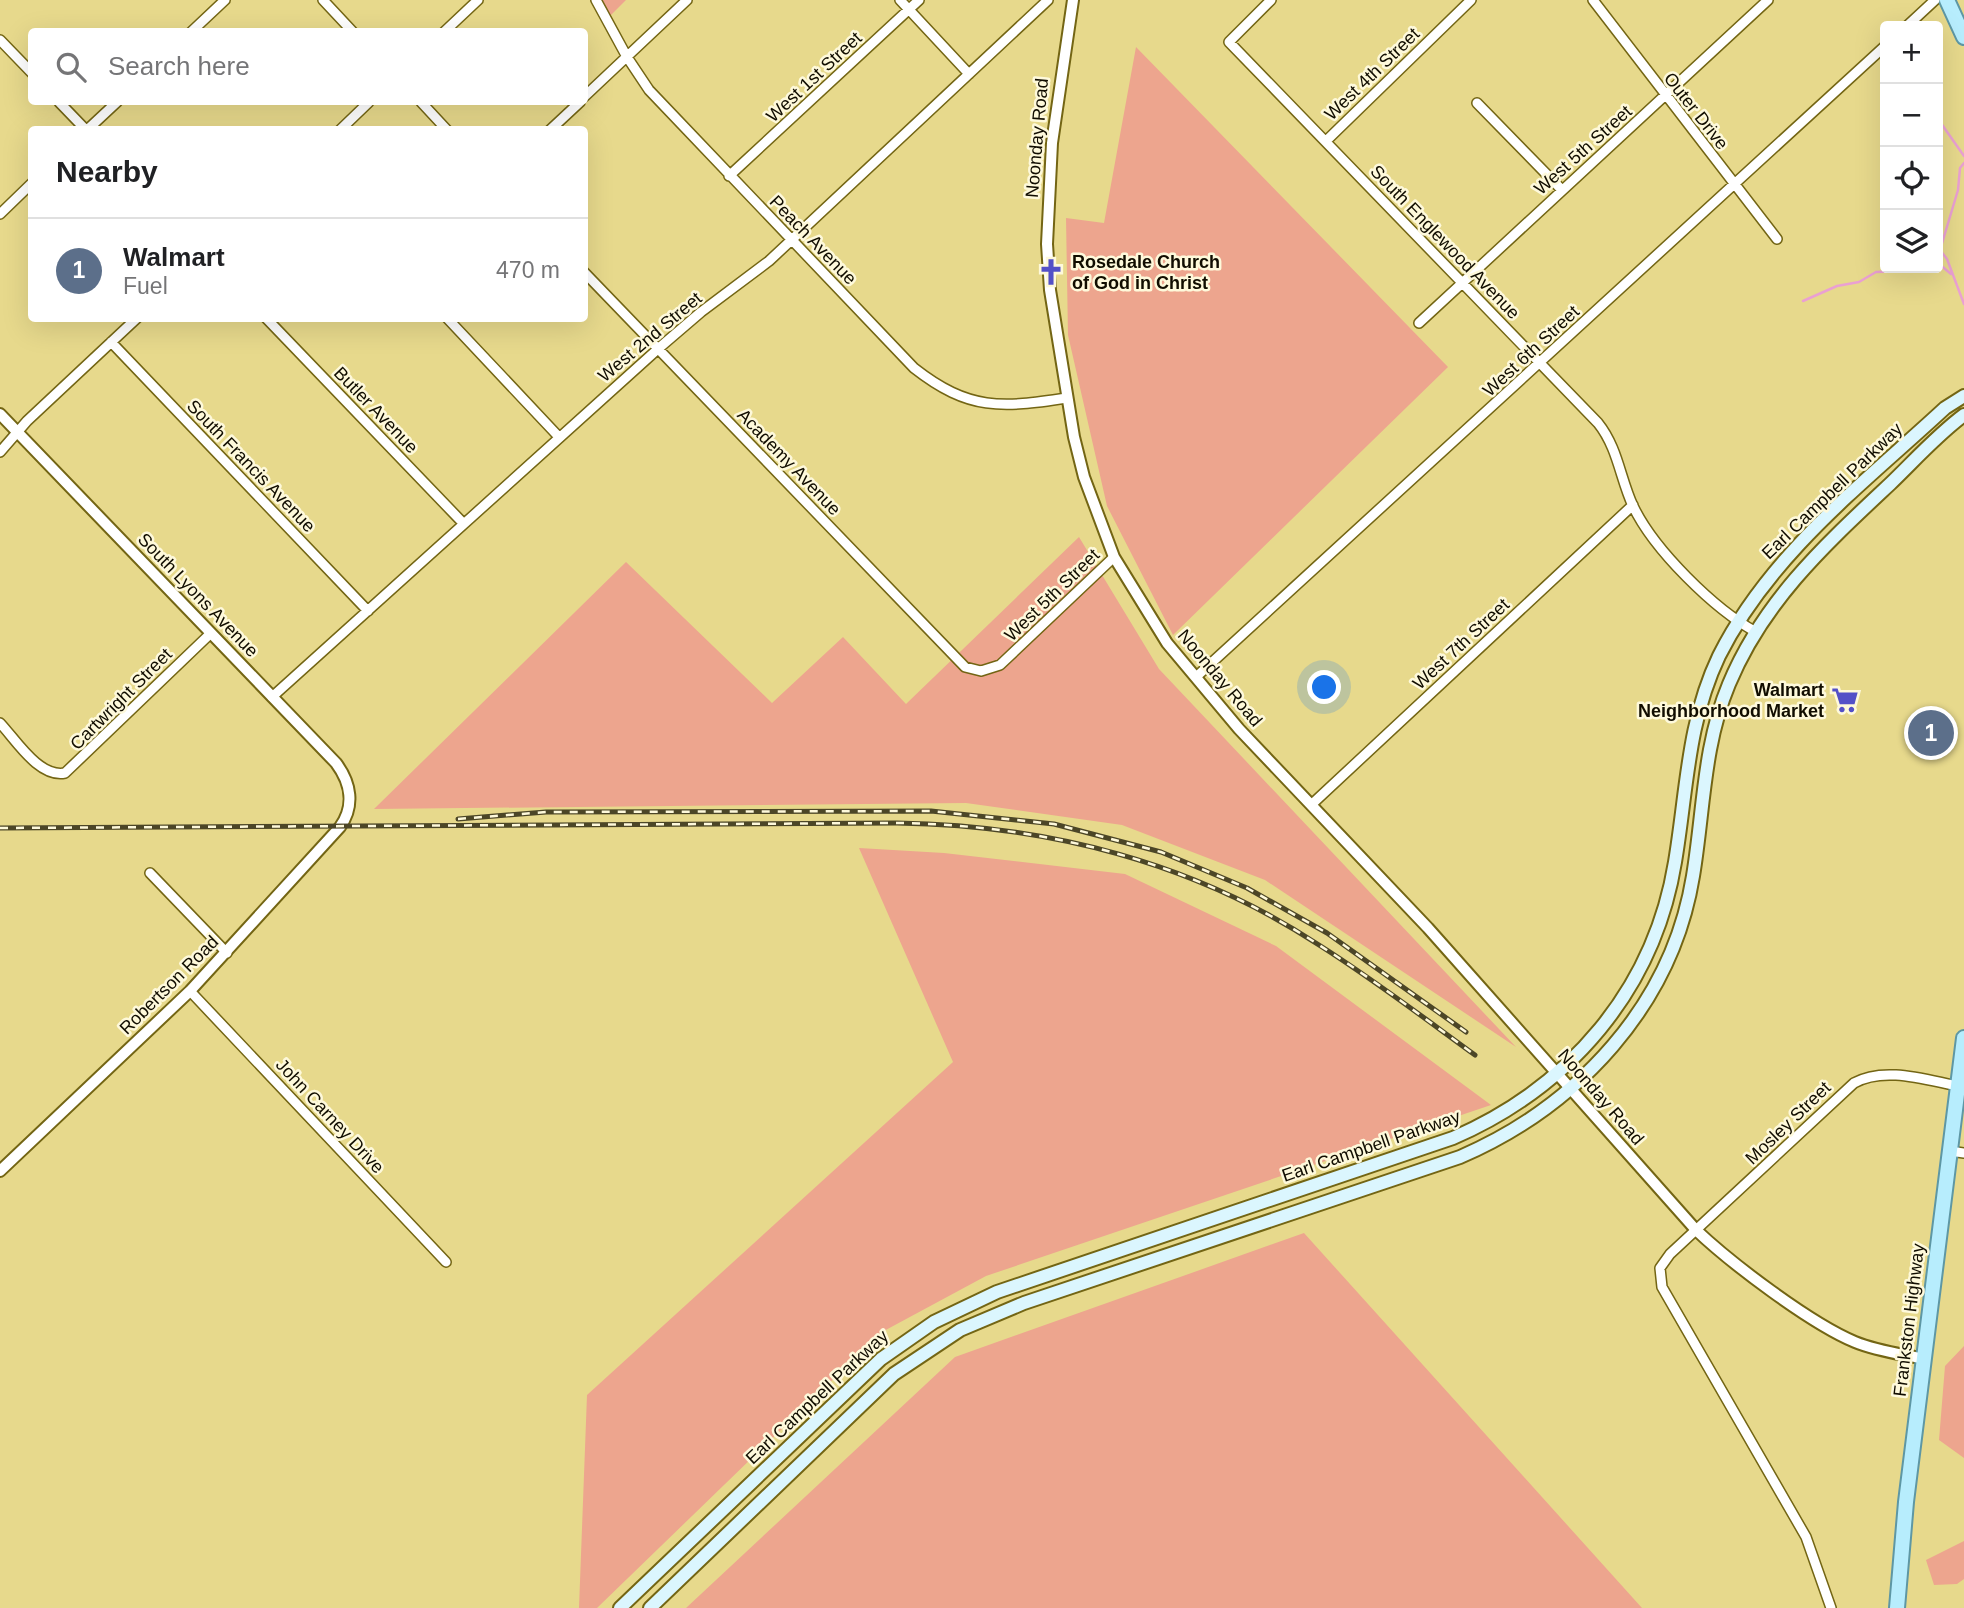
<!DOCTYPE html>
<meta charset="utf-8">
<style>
:root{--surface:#fff;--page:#f2f2f2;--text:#202124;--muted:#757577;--line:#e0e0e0;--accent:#5350c7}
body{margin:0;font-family:Arial,sans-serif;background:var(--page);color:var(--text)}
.controls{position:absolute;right:21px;top:21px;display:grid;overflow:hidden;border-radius:7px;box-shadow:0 7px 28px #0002}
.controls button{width:63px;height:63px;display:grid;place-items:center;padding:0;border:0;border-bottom:2px solid var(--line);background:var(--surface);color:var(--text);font:35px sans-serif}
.you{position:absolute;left:1325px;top:688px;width:24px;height:24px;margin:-18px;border:5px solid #fff;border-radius:50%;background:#1a73e8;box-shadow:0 0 0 10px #1a73e833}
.badge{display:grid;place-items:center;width:46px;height:46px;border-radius:50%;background:var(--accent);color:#fff;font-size:23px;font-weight:700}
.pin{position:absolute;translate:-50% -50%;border:4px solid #fff;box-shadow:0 2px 7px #0006}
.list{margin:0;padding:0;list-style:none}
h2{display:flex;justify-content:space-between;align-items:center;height:91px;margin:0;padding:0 28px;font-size:30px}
h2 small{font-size:23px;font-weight:400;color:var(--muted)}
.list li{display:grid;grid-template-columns:46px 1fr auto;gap:21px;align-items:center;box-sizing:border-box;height:105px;padding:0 28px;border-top:2px solid var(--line)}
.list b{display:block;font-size:26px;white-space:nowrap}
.list p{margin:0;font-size:23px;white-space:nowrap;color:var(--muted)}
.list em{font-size:23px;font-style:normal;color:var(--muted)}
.icon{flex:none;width:38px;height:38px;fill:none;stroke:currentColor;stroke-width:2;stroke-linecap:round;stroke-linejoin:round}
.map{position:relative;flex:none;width:1964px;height:1608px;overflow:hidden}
.search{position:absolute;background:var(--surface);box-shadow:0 7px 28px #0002;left:28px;top:28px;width:560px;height:77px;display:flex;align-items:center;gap:18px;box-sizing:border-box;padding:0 24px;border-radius:7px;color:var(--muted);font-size:26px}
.panel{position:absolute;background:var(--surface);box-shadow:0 7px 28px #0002;left:28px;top:126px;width:560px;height:196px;border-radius:7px}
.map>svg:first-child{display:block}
</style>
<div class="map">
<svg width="1964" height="1608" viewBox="0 0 1964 1608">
<rect width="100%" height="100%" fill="#e7d98c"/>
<path fill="#eda58e" d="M 597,0 L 626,0 L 606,20 Z
M 1136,47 L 1448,367 L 1173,635 L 1107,506 L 1068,335 L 1066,218 L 1104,223 Z
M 1079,537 L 1159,669 L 1516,1047 L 1265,880 L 1122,825 L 966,803 L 374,809 L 626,562 L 772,703 L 843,637 L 906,704 Z
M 859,848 L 944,853 L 1125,874 L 1276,946 L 1491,1105 L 986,1276 L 882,1332 L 597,1608 L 579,1608 L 587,1395 L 953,1062 Z
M 1304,1233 L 1642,1608 L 686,1608 L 955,1357 Z
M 1964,1346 L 1964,1458 L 1939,1440 L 1945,1366 Z
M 1964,1541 L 1964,1579 L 1957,1584 L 1934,1585 L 1926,1560 Z"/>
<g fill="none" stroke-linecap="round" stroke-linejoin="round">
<path stroke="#eaa0d2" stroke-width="2.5" d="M 1938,119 L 1964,156
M 1964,163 L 1960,168 L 1958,190 L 1940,250 L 1947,259 L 1964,304
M 1938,263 L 1951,274
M 1803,301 L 1837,286 L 1859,282 L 1876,272 L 1901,271 L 1906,268"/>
<defs>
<path id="minor" d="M 323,0 L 353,32
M 596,0 L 627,57 L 649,90 L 914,368 C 969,411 1001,408 1067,398
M 900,0 L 969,74
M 1271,0 L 1229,42 L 1598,423 C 1618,448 1620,478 1633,506 C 1654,550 1714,609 1756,632
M 1593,0 L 1777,239
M 1907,26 L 1935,0
M 191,32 L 225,0
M 444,32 L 478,0
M 0,40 L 32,73
M 584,97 L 687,0
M 59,102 L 86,130
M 421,102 L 447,130
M 1477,103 L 1562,190
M 87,130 L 117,102
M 340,130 L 369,102
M 550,130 L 580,102
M 1326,141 L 1471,0
M 729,176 L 919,0
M 0,214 L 32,183
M 584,272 L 965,667 L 981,671 L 1000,665 L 1114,557
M 266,318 L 463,523
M 447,318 L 559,437
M 1419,323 L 1768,0
M 111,342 L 368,611
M 0,452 L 27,421 L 137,318
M 1196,677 L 1885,46
M 272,697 L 659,348 L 701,312 L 769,261 L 1048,0
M 0,723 C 16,740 39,778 65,773 L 210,634
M 1311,805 L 1633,505
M 150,873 L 227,953
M 190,991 L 446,1262
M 1950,1151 L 1964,1153
M 1831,1608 L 1806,1537 L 1662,1287 L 1660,1268 L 1670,1254 L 1854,1083 C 1884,1066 1926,1080 1958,1086"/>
<path id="tertiary" d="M 1073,0 L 1052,143 L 1047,244 L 1050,290 L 1074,437 L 1084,477 L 1114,557 L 1167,643 L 1239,729 L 1428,928 L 1696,1230 C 1732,1264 1810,1323 1855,1342 C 1877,1351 1901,1354 1924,1359
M 0,414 L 336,763 C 351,783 355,806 340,827 L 190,991 L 0,1171"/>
<path id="secondary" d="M 620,1608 L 881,1359 L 934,1322 L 997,1292 L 1453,1138 C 1570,1087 1654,990 1675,862 C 1687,791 1687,723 1719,656 C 1770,554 1863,484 1945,408 L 1964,396
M 650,1608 L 894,1374 L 960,1330 L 1024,1303 L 1460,1157 C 1578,1106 1672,1005 1693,876 C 1704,810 1703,746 1729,684 C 1764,600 1826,544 1890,484 C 1914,461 1937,435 1964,415"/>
<path id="primary" d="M 1947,0 L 1964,37
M 1897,1608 L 1906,1502 L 1964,1038"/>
</defs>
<use href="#minor" stroke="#736514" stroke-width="12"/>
<use href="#tertiary" stroke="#736514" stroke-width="14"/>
<use href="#secondary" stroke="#736514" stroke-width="16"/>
<use href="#primary" stroke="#5e97a4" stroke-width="18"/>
<use href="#minor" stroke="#fff" stroke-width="9"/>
<use href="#tertiary" stroke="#fff" stroke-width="10"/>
<use href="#secondary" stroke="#dbf6fe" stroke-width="12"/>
<use href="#primary" stroke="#b7edfd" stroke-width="14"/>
<defs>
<path id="rail" d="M 458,819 L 546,812 L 931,811 L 1054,824 L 1161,852 L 1247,888 L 1327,933 L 1466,1032
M 0,828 L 897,823 C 1047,825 1193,862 1319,945 C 1373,979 1424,1018 1475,1055"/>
</defs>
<use href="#rail" stroke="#4c4627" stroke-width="5"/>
<use href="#rail" stroke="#fef9db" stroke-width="2.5" stroke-dasharray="8" stroke-linecap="butt"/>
</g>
<defs>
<symbol id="church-bare" viewBox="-9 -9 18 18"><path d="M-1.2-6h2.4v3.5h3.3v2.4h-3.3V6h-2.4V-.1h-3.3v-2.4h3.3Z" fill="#5350c7" stroke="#fef9db" stroke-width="2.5" paint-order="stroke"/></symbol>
<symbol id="supermarket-bare" viewBox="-9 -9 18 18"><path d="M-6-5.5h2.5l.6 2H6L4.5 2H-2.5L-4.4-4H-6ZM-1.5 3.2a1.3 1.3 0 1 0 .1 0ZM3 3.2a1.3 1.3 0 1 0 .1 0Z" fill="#5350c7" stroke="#fef9db" stroke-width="2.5" paint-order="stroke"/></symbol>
</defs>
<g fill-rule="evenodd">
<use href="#church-bare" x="1032" y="253" width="38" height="38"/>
<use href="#supermarket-bare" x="1826" y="681" width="38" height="38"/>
</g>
<g text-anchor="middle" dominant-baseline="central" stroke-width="5" stroke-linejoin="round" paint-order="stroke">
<g font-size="18" fill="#110d00" stroke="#fef9db">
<text transform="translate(1372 74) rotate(-44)">West 4th Street</text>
<text transform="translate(814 77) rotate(-43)">West 1st Street</text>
<text transform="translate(1696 111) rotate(52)">Outer Drive</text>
<text transform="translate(1037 138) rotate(-85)">Noonday Road</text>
<text transform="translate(1583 150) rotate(-42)">West 5th Street</text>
<text transform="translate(813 240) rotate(46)">Peach Avenue</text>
<text transform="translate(1445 242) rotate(46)">South Englewood Avenue</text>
<text transform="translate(650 337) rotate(-40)">West 2nd Street</text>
<text transform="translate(1531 351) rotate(-43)">West 6th Street</text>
<text transform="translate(376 410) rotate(46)">Butler Avenue</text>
<text transform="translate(789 462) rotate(46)">Academy Avenue</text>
<text transform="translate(251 466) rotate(46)">South Francis Avenue</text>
<text transform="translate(1832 491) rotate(-44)">Earl Campbell Parkway</text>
<text transform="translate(198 595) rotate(46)">South Lyons Avenue</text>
<text transform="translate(1052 595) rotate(-44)">West 5th Street</text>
<text transform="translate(1461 644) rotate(-43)">West 7th Street</text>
<text transform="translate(1220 678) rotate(50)">Noonday Road</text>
<text transform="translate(121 699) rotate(-45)">Cartwright Street</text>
<text transform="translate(169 985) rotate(-45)">Robertson Road</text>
<text transform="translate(1601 1097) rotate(49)">Noonday Road</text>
<text transform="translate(330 1116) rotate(47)">John Carney Drive</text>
<text transform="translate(1788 1123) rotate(-44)">Mosley Street</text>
<text transform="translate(1371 1146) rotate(-19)">Earl Campbell Parkway</text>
<text transform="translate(1909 1320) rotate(-83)">Frankston Highway</text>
<text transform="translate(817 1397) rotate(-43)">Earl Campbell Parkway</text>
</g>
<g font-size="18" font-weight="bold" fill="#110d00" stroke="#fef9db" text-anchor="start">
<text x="1072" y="262">Rosedale Church<tspan x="1072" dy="21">of God in Christ</tspan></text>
<text x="1824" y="690" text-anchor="end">Walmart<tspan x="1824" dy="21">Neighborhood Market</tspan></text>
</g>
</g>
</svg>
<div class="controls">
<button>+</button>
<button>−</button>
<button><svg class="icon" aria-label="locate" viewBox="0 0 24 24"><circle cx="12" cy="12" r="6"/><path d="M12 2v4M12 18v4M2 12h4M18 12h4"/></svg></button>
<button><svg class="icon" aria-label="layers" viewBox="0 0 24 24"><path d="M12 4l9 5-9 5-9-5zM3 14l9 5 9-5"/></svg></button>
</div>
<div class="you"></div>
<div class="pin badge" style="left:1931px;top:733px;background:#5c6f8a">1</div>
<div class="search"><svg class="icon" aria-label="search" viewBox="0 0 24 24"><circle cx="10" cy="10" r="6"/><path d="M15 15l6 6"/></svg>Search here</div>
<section class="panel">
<h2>Nearby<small></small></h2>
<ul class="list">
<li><span class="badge" style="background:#5c6f8a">1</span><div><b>Walmart</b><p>Fuel</p></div><em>470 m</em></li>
</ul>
</section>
</div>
